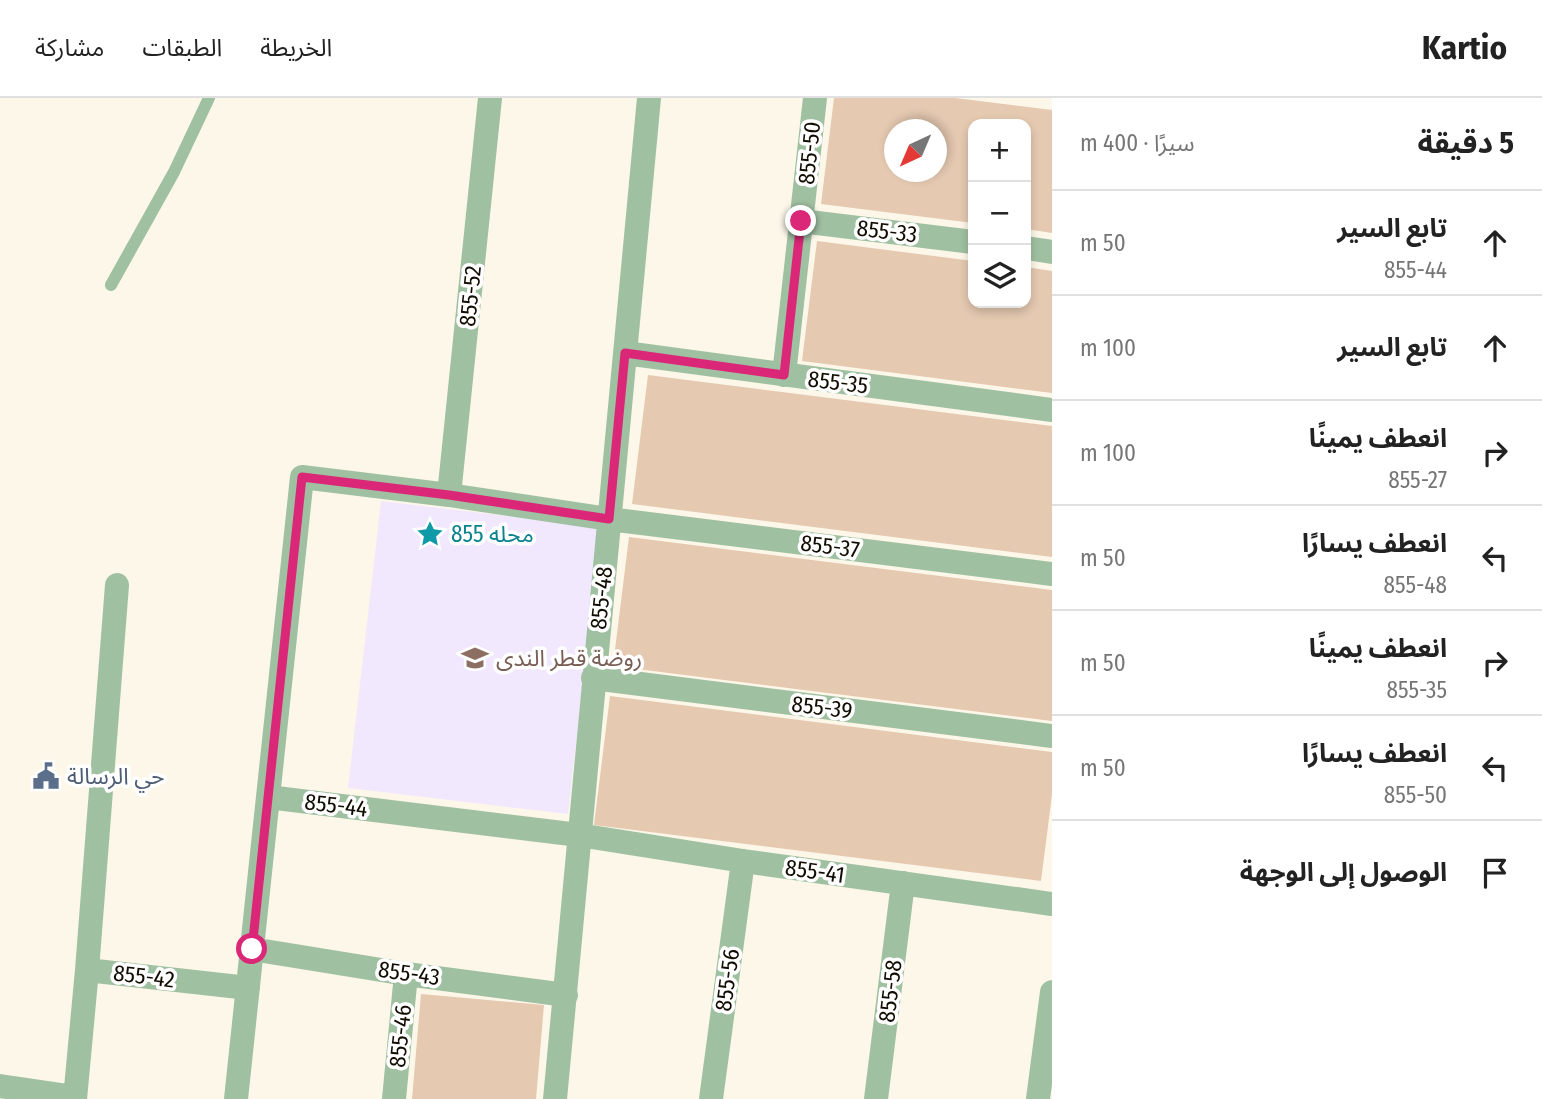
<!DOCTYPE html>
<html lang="ar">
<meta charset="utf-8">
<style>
:root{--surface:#fff;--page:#f6f6f6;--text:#222;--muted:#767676;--line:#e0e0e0}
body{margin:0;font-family:"Fira Sans Condensed","Noto Sans Arabic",sans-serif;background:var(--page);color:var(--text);direction:rtl}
.controls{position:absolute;right:21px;top:21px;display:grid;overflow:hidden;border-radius:14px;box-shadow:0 4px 10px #0003}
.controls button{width:63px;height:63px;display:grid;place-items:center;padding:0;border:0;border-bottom:2px solid var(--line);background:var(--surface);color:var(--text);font:35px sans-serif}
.compass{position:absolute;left:884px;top:21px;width:63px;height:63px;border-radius:50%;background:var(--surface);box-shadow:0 4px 10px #0003;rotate:224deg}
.stop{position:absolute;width:21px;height:21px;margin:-16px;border:5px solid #db2777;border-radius:50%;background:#fff}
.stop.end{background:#db2777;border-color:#fff;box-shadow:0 2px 7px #0008}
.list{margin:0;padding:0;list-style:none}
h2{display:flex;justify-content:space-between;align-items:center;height:91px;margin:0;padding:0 28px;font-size:30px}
h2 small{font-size:23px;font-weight:400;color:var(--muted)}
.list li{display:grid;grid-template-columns:46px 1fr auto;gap:21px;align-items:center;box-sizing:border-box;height:105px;padding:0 28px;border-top:2px solid var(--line)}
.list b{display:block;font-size:26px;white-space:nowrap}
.list p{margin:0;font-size:23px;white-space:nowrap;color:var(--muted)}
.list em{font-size:23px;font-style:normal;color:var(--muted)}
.icon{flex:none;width:38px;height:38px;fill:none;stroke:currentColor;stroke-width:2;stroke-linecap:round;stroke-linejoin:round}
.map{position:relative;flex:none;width:1052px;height:1001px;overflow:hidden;direction:ltr}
header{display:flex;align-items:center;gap:42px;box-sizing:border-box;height:98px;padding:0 35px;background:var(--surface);border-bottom:2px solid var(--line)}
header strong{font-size:33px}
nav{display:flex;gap:38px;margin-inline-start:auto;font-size:24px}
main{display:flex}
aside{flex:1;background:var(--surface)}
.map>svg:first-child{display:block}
</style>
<header>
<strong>Kartio</strong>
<nav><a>الخريطة</a><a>الطبقات</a><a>مشاركة</a></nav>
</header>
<main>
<aside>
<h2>5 دقيقة<small>سيرًا · 400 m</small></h2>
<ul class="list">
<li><svg class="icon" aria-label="ahead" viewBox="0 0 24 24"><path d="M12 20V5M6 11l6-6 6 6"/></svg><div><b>تابع السير</b><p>855-44</p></div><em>50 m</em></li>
<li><svg class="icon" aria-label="ahead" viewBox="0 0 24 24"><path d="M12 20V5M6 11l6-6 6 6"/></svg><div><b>تابع السير</b></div><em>100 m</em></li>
<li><svg class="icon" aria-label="right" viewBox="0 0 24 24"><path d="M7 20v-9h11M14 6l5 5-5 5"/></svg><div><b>انعطف يمينًا</b><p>855-27</p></div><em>100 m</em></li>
<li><svg class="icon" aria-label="left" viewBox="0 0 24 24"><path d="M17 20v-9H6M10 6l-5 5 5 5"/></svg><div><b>انعطف يسارًا</b><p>855-48</p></div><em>50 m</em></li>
<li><svg class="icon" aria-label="right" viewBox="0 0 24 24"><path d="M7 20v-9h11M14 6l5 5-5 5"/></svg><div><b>انعطف يمينًا</b><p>855-35</p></div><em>50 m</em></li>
<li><svg class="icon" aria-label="left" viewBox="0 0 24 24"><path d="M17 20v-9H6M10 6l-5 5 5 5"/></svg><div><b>انعطف يسارًا</b><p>855-50</p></div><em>50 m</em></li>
<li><svg class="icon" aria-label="arrive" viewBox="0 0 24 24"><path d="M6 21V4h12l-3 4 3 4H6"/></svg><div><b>الوصول إلى الوجهة</b></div></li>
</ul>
</aside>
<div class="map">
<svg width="1052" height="1001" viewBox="0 0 1052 1001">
<rect width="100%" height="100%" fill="#fcf7e9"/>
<path fill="#f2e8fe" d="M 381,403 L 601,429 L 568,716 L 348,690 Z"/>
<path fill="#e5c9b1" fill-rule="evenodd" d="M 834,0 L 955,0 L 1052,12 L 1052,135 L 1026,131 L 1026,26 L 973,26 L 973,125 L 821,106 ZM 894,32 L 936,32 L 936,74 L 894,74 Z
M 817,143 L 973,163 L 973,205 L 1026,205 L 1026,169 L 1052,173 L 1052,295 L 802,263 Z
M 648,277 L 1052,328 L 1052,459 L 632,406 Z
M 629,439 L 1052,492 L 1052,623 L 613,568 Z
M 610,598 L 1052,654 L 1052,697 L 1041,783 L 594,727 Z
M 421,896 L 544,907 L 536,1001 L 412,1001 Z"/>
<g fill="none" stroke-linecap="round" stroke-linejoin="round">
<path stroke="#a0c0a2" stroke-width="12" d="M 111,187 L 174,74 L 209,0"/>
<path stroke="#a0c0a2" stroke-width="24" d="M 801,123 L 973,144
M 1026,150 L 1052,154
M 625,255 L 1052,312
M 784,277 L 815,0
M 449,397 L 490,0
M 593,580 L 1052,638
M 268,699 L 302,379 L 449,397 L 609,421 L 1052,476
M 252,851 L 406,876 L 566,897
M 87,872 L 117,487
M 0,988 L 75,999
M 75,1001 L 87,872 L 248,890
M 236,1001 L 268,699 L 579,737 L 743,763 L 1052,806
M 394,1001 L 406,876
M 555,1001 L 649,0
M 711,1001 L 743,763
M 876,1001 L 903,785
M 1038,1001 L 1052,894"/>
</g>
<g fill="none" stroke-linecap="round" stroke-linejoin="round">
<path stroke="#db2777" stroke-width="9" d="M 252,851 L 302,379 L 449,397 L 609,421 L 625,255 L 784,277 L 801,123"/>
</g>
<defs>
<symbol id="sight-bare" viewBox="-9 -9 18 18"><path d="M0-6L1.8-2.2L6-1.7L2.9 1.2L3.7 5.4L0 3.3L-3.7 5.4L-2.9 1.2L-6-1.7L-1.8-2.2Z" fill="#0f9aa8" stroke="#fff" stroke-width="2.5" paint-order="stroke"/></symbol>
<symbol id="school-bare" viewBox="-9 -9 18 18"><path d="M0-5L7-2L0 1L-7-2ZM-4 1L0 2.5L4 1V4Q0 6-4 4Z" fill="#8d6e63" stroke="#fff" stroke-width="2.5" paint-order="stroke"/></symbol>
<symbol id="civic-bare" viewBox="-9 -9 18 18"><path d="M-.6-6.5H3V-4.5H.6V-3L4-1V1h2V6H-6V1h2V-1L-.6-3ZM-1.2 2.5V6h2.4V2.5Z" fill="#5c6f8a" stroke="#fff" stroke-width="2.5" paint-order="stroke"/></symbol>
</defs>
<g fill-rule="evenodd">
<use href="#sight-bare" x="411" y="417" width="38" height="38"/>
<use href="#school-bare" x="456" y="541" width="38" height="38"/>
<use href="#civic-bare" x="27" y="659" width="38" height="38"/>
</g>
<g text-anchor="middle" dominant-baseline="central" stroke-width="7" stroke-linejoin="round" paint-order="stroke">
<g font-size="23" fill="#120d03" stroke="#fff">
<text transform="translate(809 55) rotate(-84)">855-50</text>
<text transform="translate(887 133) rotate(7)">855-33</text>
<text transform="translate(470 198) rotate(-84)">855-52</text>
<text transform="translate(838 284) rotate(7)">855-35</text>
<text transform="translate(830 448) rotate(7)">855-37</text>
<text transform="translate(601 500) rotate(-84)">855-48</text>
<text transform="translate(822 609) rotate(7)">855-39</text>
<text transform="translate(336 707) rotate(7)">855-44</text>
<text transform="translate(815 773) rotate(8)">855-41</text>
<text transform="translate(409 875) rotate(8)">855-43</text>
<text transform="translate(144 878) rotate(7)">855-42</text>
<text transform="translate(727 882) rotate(-82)">855-56</text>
<text transform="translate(890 893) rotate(-83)">855-58</text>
<text transform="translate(400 938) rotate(-84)">855-46</text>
</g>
<g font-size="23" fill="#0d838f" stroke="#fff" text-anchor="start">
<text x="451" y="436">محله 855</text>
</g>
<g font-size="23" fill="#785e54" stroke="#fff" text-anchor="start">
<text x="496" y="560">روضة قطر الندى</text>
</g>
<g font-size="23" fill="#4e5e75" stroke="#fff" text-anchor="start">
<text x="67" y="678">حي الرسالة</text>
</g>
</g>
</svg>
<div class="controls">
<button>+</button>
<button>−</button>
<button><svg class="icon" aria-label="layers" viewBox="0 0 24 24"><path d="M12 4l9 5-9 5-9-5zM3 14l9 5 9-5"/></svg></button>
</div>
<svg class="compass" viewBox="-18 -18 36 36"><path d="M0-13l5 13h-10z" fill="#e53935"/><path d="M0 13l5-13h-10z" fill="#767676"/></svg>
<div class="stop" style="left:252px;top:851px"></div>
<div class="stop end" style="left:801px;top:123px"></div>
</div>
</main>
